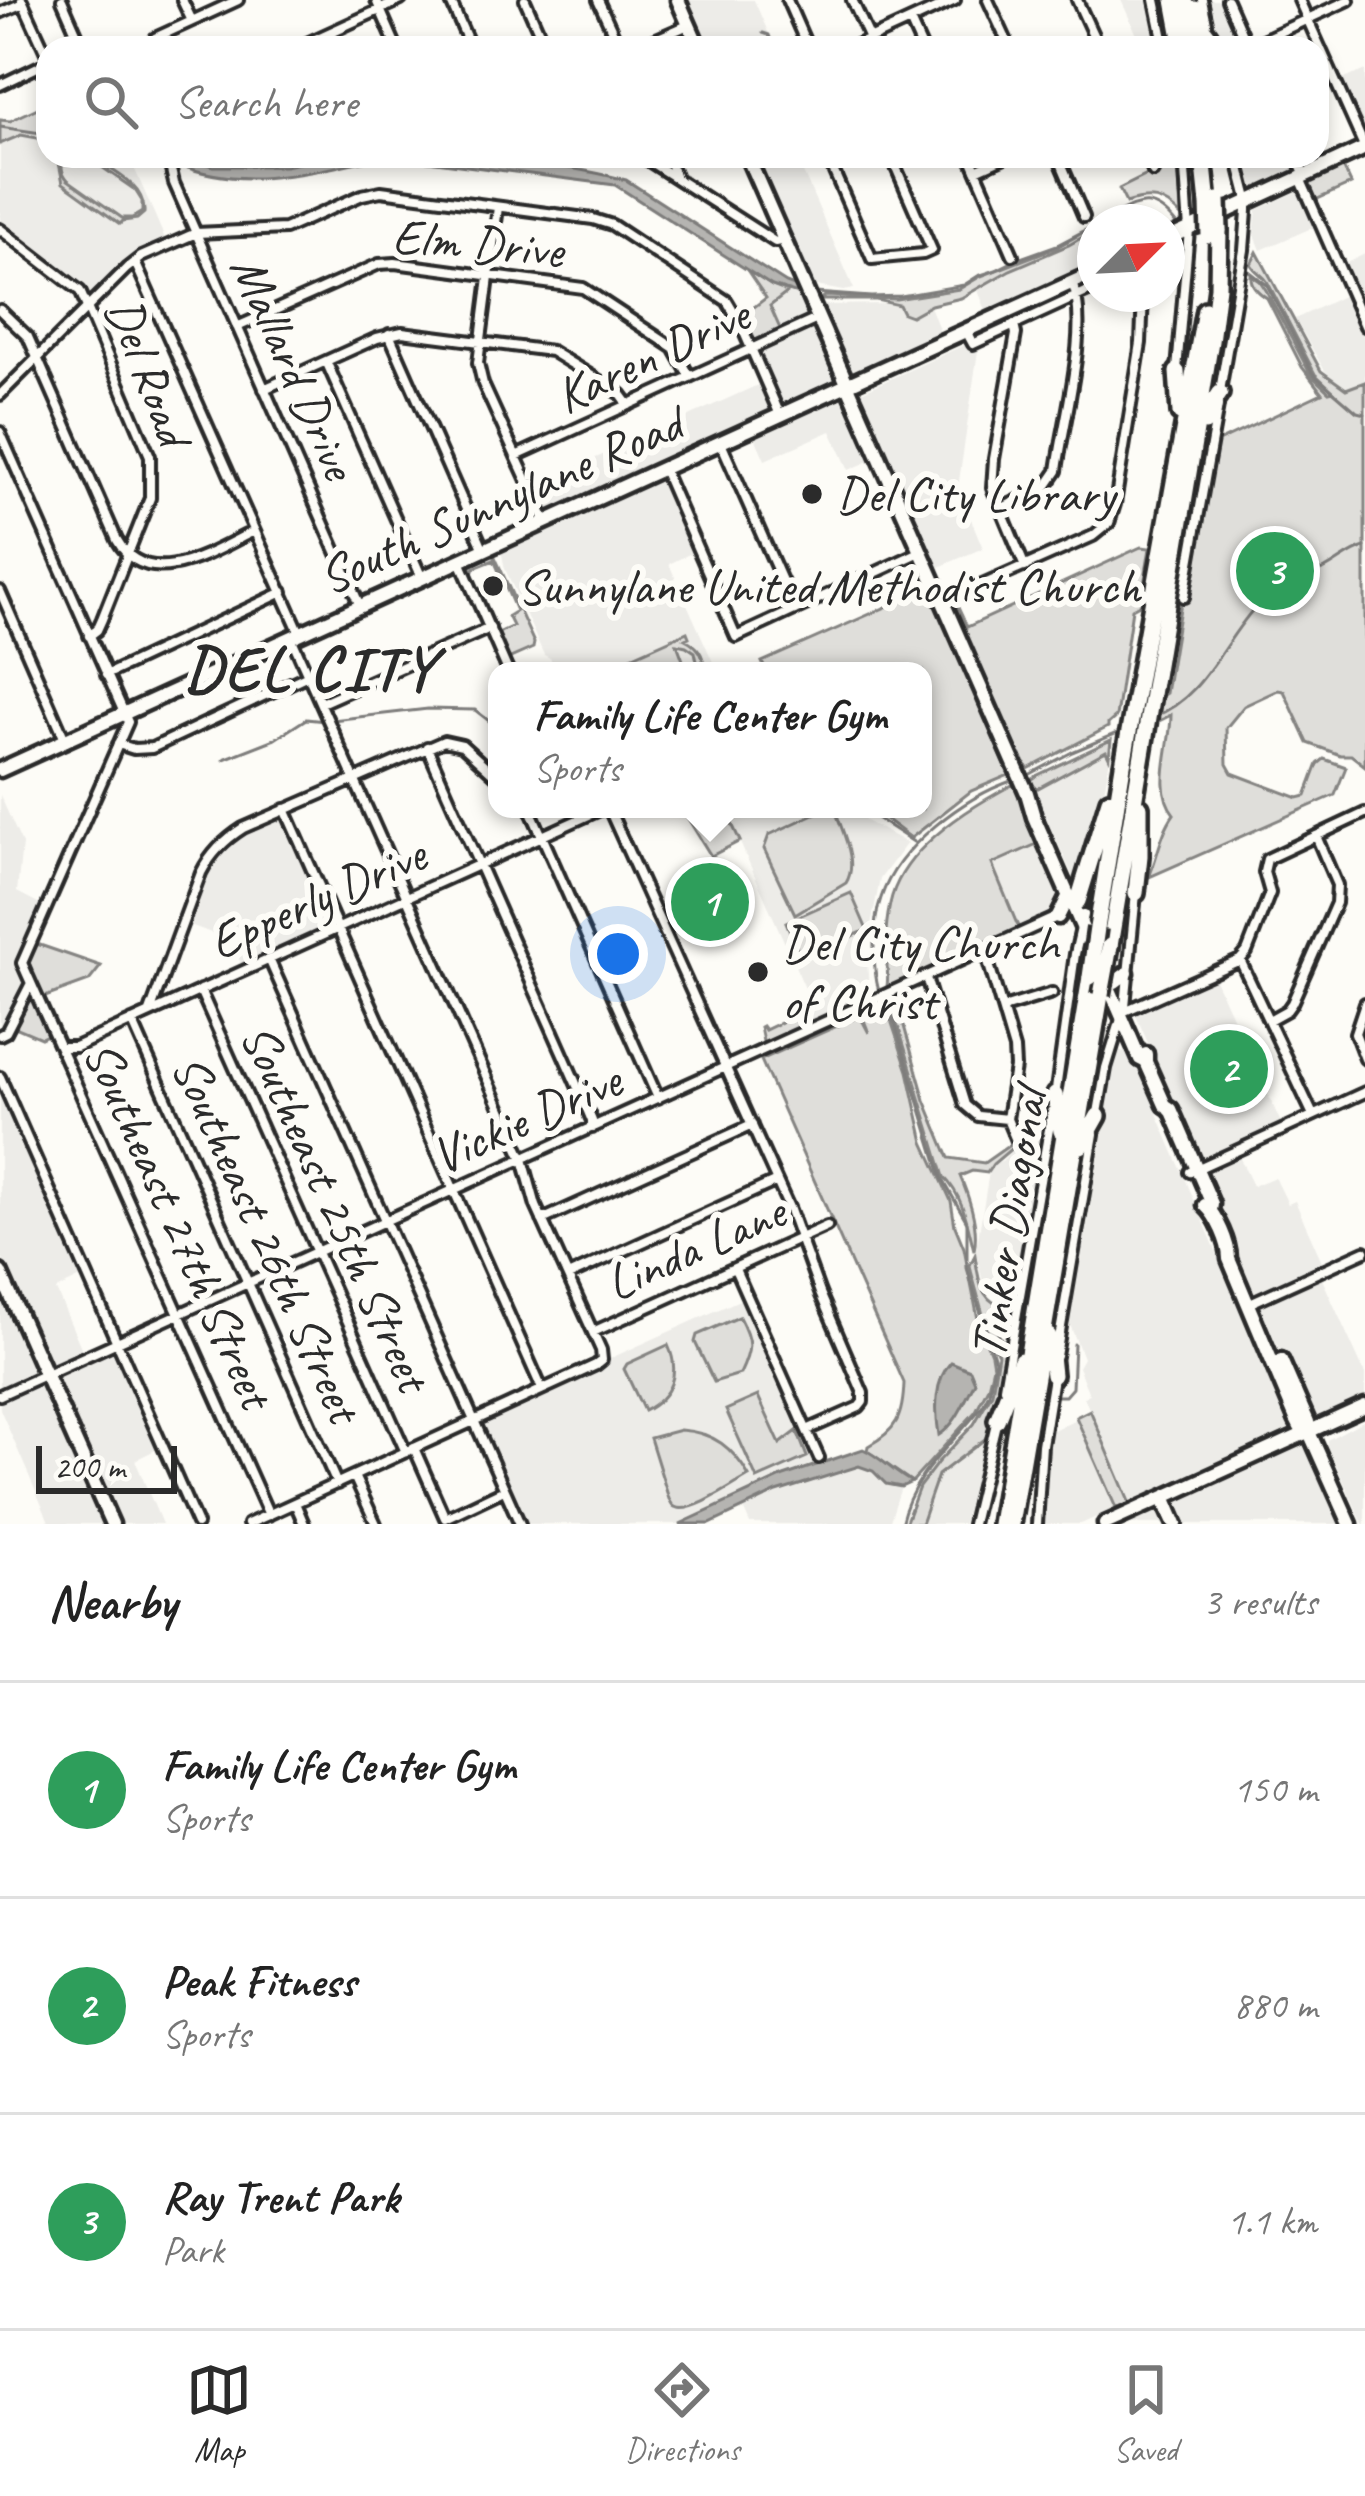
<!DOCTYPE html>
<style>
:root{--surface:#fff;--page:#f6f6f6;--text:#222;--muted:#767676;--line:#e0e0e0;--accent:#2b2b2b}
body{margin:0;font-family:Caveat,sans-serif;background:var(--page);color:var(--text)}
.compass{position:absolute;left:1077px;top:204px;width:108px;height:108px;border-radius:50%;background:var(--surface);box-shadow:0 6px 18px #0003;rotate:66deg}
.scale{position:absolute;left:36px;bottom:30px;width:141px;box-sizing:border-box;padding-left:12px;border:6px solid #2b2b2b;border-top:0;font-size:33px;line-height:42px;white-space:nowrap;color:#2b2b2b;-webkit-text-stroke:9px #fdfcf7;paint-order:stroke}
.you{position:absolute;left:618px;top:954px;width:42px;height:42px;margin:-30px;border:9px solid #fff;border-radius:50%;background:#1a73e8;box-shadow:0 0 0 18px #1a73e833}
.badge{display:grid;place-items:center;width:78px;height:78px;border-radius:50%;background:var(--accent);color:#fff;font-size:39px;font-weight:700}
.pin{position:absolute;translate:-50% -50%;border:6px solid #fff;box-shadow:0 3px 12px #0006}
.popup{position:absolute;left:488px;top:662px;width:444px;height:156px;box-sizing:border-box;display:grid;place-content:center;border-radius:24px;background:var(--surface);filter:drop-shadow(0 3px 9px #0005);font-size:39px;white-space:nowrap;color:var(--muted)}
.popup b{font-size:45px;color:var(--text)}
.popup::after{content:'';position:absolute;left:50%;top:100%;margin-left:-24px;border:24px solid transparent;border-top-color:var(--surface)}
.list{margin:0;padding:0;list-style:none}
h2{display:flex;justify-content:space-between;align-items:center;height:156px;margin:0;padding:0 48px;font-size:51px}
h2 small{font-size:39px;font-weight:400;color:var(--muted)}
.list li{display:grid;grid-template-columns:78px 1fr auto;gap:36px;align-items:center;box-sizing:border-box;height:216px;padding:0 48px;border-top:3px solid var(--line)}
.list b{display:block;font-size:45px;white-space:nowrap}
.list p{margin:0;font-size:39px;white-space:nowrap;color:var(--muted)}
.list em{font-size:39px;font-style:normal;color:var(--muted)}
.icon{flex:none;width:66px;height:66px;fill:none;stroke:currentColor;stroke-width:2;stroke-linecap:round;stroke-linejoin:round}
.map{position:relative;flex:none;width:1365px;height:1524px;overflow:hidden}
.search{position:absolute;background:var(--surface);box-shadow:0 6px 18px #0003;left:36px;right:36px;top:36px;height:132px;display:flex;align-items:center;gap:30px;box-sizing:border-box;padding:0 42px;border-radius:36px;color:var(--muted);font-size:45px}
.sheet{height:804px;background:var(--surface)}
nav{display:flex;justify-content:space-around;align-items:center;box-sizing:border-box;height:168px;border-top:3px solid var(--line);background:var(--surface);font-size:33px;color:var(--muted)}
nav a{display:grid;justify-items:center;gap:6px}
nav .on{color:var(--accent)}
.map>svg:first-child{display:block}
</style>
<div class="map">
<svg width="1365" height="1524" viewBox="0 0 1365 1524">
<rect width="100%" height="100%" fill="#fdfcf7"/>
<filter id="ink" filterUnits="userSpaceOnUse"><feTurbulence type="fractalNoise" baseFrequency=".00833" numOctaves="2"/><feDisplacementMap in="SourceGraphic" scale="24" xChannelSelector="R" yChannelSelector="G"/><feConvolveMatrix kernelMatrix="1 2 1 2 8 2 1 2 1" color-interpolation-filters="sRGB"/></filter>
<g filter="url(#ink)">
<path fill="#edece8" d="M 685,0 L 754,0 L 775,48 L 706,48 Z
M 1121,0 L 1150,0 L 1161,48 L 1143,48 Z
M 1206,0 L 1225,0 L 1244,44 L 1237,48 L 1216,48 Z
M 1365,70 L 1365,137 L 1338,82 Z
M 21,135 L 48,140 L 48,156 L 129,156 L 166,241 L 132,258 L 94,297 L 88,297 L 78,282 L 0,223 L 0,144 Z
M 753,156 L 796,156 L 854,289 L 843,291 L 811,285 Z
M 1241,156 L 1300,156 L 1305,169 L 1254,193 Z
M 1298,191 L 1314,227 L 1261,250 L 1254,233 L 1257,210 Z
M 1095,230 L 1095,266 L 988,315 L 977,288 Z
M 1365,254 L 1365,314 L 1342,265 Z
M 788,292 L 801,295 L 839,381 L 548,514 L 536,485 L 769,380 L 756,349 L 783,336 L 770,306 Z
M 1345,295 L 1365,338 L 1365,382 L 1347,389 L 1325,371 L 1295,319 Z
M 891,304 L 899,305 L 903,313 L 911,316 L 930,306 L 942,337 L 853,374 L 823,305 Z
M 977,339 L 979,344 L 958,488 L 983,548 L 930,571 L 859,393 Z
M 844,395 L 874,459 L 849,470 L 831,431 L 765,460 L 754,435 Z
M 659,477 L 662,478 L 695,551 L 669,564 L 717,671 L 556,671 L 550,658 L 544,655 L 505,569 L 501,550 Z
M 1106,750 L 1110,758 L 1101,807 L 1084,874 L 1074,879 L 1032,786 Z
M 0,795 L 22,844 L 17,892 L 40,904 L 19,964 L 26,980 L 13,1010 L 0,1028 Z
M 725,809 L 855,809 L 866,821 L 907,843 L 880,879 L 866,951 L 870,997 L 810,1024 L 808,995 Z
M 282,814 L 322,899 L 331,926 L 329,929 L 243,968 L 226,929 L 219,936 L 185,923 L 205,869 L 221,848 L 244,831 Z
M 1039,844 L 1063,898 L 1059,910 L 1020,928 L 993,865 Z
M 1213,975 L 1282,1125 L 1200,1162 L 1134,1011 Z
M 1115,1050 L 1131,1053 L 1292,1427 L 1130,1504 L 1084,1397 L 1089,1394 L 1078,1367 L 1083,1358 L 1069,1322 Z
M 0,1084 L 85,1276 L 56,1290 L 87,1361 L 115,1349 L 159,1448 L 135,1460 L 162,1524 L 120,1524 L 0,1253 Z
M 1044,1134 L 1017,1290 L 983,1283 L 976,1251 L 989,1172 L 993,1165 L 1003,1160 L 1013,1148 Z
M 1238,1154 L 1253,1186 L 1275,1177 L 1288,1204 L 1295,1201 L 1324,1266 L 1318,1270 L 1365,1374 L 1365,1398 L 1318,1420 L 1309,1417 L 1202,1174 L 1209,1167 Z
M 0,1294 L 102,1524 L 50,1524 L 0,1409 Z
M 744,1298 L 816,1462 L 677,1524 L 524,1524 L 480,1426 L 481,1420 L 604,1365 L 611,1358 Z
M 1076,1419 L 1116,1508 L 1081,1524 L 1041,1524 L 1049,1432 Z
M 1365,1420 L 1365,1524 L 1363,1524 L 1327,1445 L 1327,1440 Z
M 985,1439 L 963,1524 L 921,1524 L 938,1475 Z
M 1302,1443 L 1344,1524 L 1123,1524 Z
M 859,1466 L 873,1471 L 886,1484 L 901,1487 L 889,1524 L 750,1524 L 743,1508 L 777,1492 Z"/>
<path fill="#dfdeda" stroke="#858482" stroke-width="3" d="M 48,103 L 48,140 L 21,135 L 0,144 L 0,120 L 10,121 Z
M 63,156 L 66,156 C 60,165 61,172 68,180 L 122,218 L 132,218 L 142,212 L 142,201 L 135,190 L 86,156 L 90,156 C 111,170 146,185 144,213 L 137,219 L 123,221 L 120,224 L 63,183 L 59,163 Z
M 1150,156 L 1178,156 L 1181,216 C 1163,197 1150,195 1126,203 L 1119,189 L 1155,171 Z
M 1342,165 L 1351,184 L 1313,201 L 1308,190 L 1309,181 Z
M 1095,226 L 1095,230 L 1069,245 L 1010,270 L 961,298 L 931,305 L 911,316 L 903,313 L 899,305 L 876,300 L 820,300 L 825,296 L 896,299 L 959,289 L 981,276 L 1057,247 Z
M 1257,252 L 1321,371 L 1346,389 L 1365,382 L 1365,766 L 1351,755 L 1340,755 L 1308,743 L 1284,691 L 1278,690 L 1244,706 L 1226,728 L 1227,764 L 1232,773 L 1298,798 L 1306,796 L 1318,764 L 1324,759 L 1346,767 L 1335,795 L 1149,877 C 1158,856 1161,832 1174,814 C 1153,789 1171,746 1171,715 L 1153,724 L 1158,698 L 1166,693 L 1194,523 L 1215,440 L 1220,441 L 1322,393 L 1302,367 L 1267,298 C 1259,293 1250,285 1251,275 L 1260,281 L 1266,290 L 1311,375 L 1329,392 L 1333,391 L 1315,374 L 1267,281 C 1262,274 1255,272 1251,264 Z
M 747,270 L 772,286 L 788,292 L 770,306 L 781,331 L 757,342 L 754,342 L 741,317 L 766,298 Z
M 1141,547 L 1150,548 L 1141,604 L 1132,609 L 1116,717 L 1108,724 L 1108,727 L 1028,769 L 1021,755 L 1016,755 L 952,604 L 955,601 L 967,627 Z
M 490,553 L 495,557 L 534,643 L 533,648 L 508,659 L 496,634 L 513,626 L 508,616 L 516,611 L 494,560 L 474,568 L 473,571 L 468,564 Z
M 929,588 L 1009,775 L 971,791 L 911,838 L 872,809 L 923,809 L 923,671 L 766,671 L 762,662 Z
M 687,632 L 689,637 L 685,639 C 699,646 705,656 704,671 L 699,671 L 695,652 L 686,646 L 677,644 L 687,671 L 600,671 Z
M 1111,740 L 1109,757 L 1106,751 L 1038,788 L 1032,786 L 1031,780 L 1038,775 Z
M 1014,784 L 1039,843 L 992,864 L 1019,929 L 905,982 L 887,987 C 889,971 886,965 886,950 C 885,935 887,918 890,904 C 901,850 968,808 1014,784 Z
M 682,809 L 725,809 L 740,841 L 711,856 Z
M 825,809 L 835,809 C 842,832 859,862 846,883 L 795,914 L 764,849 L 769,835 Z
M 851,893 L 867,930 L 801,958 L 786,922 Z
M 34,943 L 101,966 L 89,981 L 45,997 L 40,994 L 29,962 Z
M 31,991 L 49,1027 L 49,1034 L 41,1038 L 15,1027 Z
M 896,998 L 925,1100 L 949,1158 L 984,1163 L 1011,1144 L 1012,1148 L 993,1164 L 987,1173 L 972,1171 L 960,1176 C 969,1197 979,1228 974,1250 C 967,1223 964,1198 944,1177 L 899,1029 L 886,1003 Z
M 799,1005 L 802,1008 L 803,1028 L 764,1046 L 760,1027 L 762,1026 L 765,1030 L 788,1019 L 800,1009 Z
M 881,1006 L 892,1023 L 908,1071 L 924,1142 L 951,1201 L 955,1226 L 964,1248 L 979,1324 L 991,1354 L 993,1366 L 988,1387 L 976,1411 L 912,1482 L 867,1451 L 868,1446 C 897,1430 903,1417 904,1383 L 761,1060 L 860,1016 L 869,1033 L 862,1015 Z
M 975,1255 C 978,1274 979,1298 999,1305 L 1002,1312 L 996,1328 L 1001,1339 L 1009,1343 L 989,1431 L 985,1439 L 938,1475 L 921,1524 L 905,1524 L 919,1487 L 938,1462 L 974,1424 L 992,1393 L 998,1354 L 988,1333 L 971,1271 L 970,1265 Z
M 739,1317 C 752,1342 752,1348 740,1374 L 714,1382 L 695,1342 L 697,1335 Z
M 668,1345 C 681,1374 671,1397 644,1411 L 624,1369 L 627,1364 Z
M 758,1396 L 780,1444 L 797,1431 L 807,1457 L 757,1479 L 726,1410 Z
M 1090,1410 L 1130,1504 L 1116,1508 L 1076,1417 Z
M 680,1430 C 714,1432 733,1448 749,1476 C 735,1484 689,1516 675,1507 C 672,1506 671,1502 669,1499 L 650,1438 Z"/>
<path fill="#b5b4b1" stroke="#7e7d7b" stroke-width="3" d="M 179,156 L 188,156 L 213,166 L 285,166 L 334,156 L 386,156 C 318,170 246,193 178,164 Z
M 389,156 C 468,156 550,160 626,180 L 786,283 L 797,287 L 801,295 L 772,286 L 615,185 Z
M 951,1362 L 970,1370 L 975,1382 C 965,1400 956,1425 939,1435 C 935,1412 934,1380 951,1362 Z
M 863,1449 C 881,1457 893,1472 912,1482 L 901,1487 L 886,1484 L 873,1471 L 859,1466 L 777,1492 L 710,1524 L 680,1524 L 784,1476 Z"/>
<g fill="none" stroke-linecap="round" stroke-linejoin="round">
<path stroke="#7e7d7b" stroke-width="3" d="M 763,33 L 769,35 L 774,48
M 0,127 L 48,134
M 1099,222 C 1135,206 1149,189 1177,225
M 1249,271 L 1267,285 L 1313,374 L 1357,412 L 1365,414
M 815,293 L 871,297 L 901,296 L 964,285 L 978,276 L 996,270 L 1018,259 L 1057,245 L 1095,225
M 1153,717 C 1205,698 1223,640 1259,603 C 1278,583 1301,580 1325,569 C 1339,562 1350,551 1365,547
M 332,720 L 428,709 L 475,710 L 497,727
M 224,759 L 275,739 L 306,719 L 325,721
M 1023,778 L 1072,752 L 1122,731
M 863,809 L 915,843
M 879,992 C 872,966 872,923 881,898 C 898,846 964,797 1014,780
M 883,1001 L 895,1024 L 942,1178 L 967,1222 L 967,1268 L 995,1360 L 989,1393 L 983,1405 C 952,1446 913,1471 901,1524
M 1057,1396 L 1065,1396 L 1072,1388 L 1074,1344"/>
<defs>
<path id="minor" d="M 22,0 L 48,57
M 62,0 L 83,48
M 182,0 L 192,21
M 376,0 L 397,48
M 450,0 L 471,48
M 525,0 L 546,48
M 598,0 L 620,48
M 787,0 L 808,48
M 852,0 L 870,39
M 988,0 L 1010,48
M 1077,0 L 1099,48
M 1155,0 L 1165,48
M 1202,0 L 1207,23
M 1227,0 L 1248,48
M 1299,0 L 1365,148
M 0,13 L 23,3
M 910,21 L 922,48
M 155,38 L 238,0
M 296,48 L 401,0
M 636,48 L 688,25
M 850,48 L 955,0
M 1245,48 L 1349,0
M 0,85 L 48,62
M 176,156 L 171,170 L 174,183 L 360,606
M 641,156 L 775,242 L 784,240
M 667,156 L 675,175
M 827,156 L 872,259 L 923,254 L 932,250 L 891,156
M 970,156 L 1013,255
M 1058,156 L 1084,217
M 1147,156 L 1153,172
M 1296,156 L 1305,176
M 976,170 L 1007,156
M 1300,178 L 1365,326
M 498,207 L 478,363 L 483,384 L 546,522
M 0,229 L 80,291 L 150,456 L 150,498 L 102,619 L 97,630 L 89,636
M 135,262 L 300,633
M 0,310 L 28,337 L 117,540 C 148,595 215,550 254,531
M 1014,325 L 1016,334 L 994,459 L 992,488 L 1025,567
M 237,327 L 379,264 L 395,263 L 583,288 L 674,348 L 690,377
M 966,331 L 973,344 L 1095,288
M 389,334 L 484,550
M 326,361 L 422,578
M 1177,370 L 1189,230 L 1184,156
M 264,389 L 377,338 L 402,332 L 551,351 L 621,394 L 629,405
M 1220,391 L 1244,250 L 1247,211 L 1247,195 L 1237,156
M 0,395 L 127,268 L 141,257 L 196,233 L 285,229 L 362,195 L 381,191 L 593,219 L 612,225 L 727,301 L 740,323 L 780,415
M 0,432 L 128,722 L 22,963 L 269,1515
M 721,443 L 795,610
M 516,456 L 817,319
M 663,469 L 736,637 L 920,552
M 1000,509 L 1046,487 L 1057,471 C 1063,422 1091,326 1072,283
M 460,561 L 508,671
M 0,591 L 66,742
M 1184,597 L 1218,406
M 944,602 L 1093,536 L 1109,523 L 1115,504 L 1141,343 L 1143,294
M 106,675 L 283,592
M 321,703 L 490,628
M 118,744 L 134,749 L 152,748 L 308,675
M 427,747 L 582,1097 L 592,1121 L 592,1128
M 285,809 L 542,1389
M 530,809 L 658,1098
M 609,809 L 790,1210 L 820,1293 L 863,1393 L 863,1402 L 859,1407 L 807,1430
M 985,951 L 1014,1049 L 1015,1067 L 1007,1119 L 1017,1143
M 269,959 L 520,1524
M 1240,960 L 1313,1115
M 926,978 L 965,1105 L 978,1116 L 1007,1119
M 200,990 L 406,1452
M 1365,1003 L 1355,1033 L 1365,1059
M 1003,1008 L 1052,993
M 1127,1010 L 1240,960 L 1247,952 L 1270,893 L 1264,872 L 1267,859 L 1365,813
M 150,1012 L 201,873 C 211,853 224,840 243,828 L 444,741 L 462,745 L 497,777
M 1269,1020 L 1287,1010 L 1292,1003 L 1336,903 L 1337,885 L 1316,836
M 132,1021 L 337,1484
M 0,1035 L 6,1032 L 30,985
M 61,1047 L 75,1047 L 602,809
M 0,1077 L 197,1524
M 1055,1097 L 1075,954 L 1084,915
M 1098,1113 L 1106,1068 L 1125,1006 L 1136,893
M 1190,1172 L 1365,1092
M 542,1220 L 752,1125
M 735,1269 L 819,1458
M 568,1276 L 777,1181
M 1248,1304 L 1365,1251
M 593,1332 L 827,1226
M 1056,1356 L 1094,1134
M 1004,1387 L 1052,1112
M 0,1395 L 1059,916
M 414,1448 L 445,1518 L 504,1490
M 354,1476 L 376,1524
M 1166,1496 L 1178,1524
M 1161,1500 L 1172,1524
M 295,1503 L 304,1524
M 248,1524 L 596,1365 L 602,1360 L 601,1350 L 536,1206 L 523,1159 L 291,637
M 972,1524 L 997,1419
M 1037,1524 L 1042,1445 L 1053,1377"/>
<path id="major" d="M 678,0 L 699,48
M 747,156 L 1027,793 L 1034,817 L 1094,954
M 1167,239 L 1365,148
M 0,770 L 1095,272
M 1058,917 L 1068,897
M 1105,978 L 1140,1059 L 1146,1062
M 1115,982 L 1127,973
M 1146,1054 L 1146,1062 L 1165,1105 L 1171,1109 L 1212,1204 L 1211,1210
M 1205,1205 C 1217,1216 1229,1243 1229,1259 L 1296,1419 L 1300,1427 L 1309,1432
M 0,1272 L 112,1524
M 1281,1360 L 1308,1422 L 1309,1432 L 1350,1524
M 1105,1524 L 1365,1406"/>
<path id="highway" d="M 1174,0 L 1183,48
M 1185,0 L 1194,48
M 1195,9 L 1200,24 L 1209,36
M 1203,156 L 1208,204
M 1177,372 L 1180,413
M 1205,423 L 1210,408 L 1220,393
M 1136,893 L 1140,856 L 1140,807
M 1078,901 L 1109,800
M 1097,928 L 1123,765 L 1205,310
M 1110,946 L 1211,341 L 1218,287 L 1219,230
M 1055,1095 L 1061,1131
M 1081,1146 L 1098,1116
M 1049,1336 L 1053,1375
M 997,1420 L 1021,1360
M 1000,1524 L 1090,977
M 1011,1524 L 1101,995"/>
</defs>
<use href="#minor" stroke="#2b2b2b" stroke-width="16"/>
<use href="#major" stroke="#2b2b2b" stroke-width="21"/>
<use href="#highway" stroke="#2b2b2b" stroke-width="24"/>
<use href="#minor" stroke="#fdfcf7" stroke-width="8"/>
<use href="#major" stroke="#fdfcf7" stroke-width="12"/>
<use href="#highway" stroke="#fdfcf7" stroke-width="15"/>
<defs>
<path id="highway-bridge" d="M 1218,200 L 1219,230
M 1208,204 L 1209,235
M 1090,977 L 1097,928
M 1101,995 L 1110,946"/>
</defs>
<use href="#highway-bridge" stroke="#2b2b2b" stroke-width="24" stroke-linecap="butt"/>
<use href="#highway-bridge" stroke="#fdfcf7" stroke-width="15"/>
</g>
</g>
<g fill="#2b2b2b" stroke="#fdfcf7" stroke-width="4.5">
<circle cx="812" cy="494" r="12"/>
<circle cx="493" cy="586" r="12"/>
<circle cx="758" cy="972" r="12"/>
</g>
<g text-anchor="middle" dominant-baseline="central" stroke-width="12" stroke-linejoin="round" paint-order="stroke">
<g font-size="51" fill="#2b2b2b" stroke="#fdfcf7">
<text transform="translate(478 243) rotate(5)">Elm Drive</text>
<text transform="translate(652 355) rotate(-25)">Karen Drive</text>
<text transform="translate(294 367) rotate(66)">Mallard Drive</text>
<text transform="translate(149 371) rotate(69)">Del Road</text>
<text transform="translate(500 500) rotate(-24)">South Sunnylane Road</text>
<text transform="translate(317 898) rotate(-24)">Epperly Drive</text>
<text transform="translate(526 1118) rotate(-24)">Vickie Drive</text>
<text transform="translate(336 1207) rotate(66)">Southeast 25th Street</text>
<text transform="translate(179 1224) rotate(66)">Southeast 27th Street</text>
<text transform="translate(1008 1224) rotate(-81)">Tinker Diagonal</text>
<text transform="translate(267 1238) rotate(66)">Southeast 26th Street</text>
<text transform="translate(695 1247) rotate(-24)">Linda Lane</text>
</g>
<g font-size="51" fill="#2b2b2b" stroke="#fdfcf7" text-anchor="start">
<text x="836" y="494">Del City Library</text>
<text x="517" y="586">Sunnylane United Methodist Church</text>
<text x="782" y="943">Del City Church<tspan x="782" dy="59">of Christ</tspan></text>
</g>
<g font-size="63" font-weight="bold" letter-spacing="3" fill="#2b2b2b" stroke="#fdfcf7">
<text x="311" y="668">DEL CITY</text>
</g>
</g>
</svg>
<svg class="compass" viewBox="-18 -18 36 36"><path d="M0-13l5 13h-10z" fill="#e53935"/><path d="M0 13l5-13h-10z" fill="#767676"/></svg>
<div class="scale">200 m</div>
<div class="you"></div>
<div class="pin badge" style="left:710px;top:902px;background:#2e9e5b">1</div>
<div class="popup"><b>Family Life Center Gym</b>Sports</div>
<div class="pin badge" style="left:1229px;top:1069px;background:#2e9e5b">2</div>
<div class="pin badge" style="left:1275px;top:571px;background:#2e9e5b">3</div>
<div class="search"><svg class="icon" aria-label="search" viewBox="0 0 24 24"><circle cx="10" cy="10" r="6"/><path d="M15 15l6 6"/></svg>Search here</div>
</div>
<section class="sheet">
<h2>Nearby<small>3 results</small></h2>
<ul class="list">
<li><span class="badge" style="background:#2e9e5b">1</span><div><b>Family Life Center Gym</b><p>Sports</p></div><em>150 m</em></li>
<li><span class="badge" style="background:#2e9e5b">2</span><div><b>Peak Fitness</b><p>Sports</p></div><em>880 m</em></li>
<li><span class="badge" style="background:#2e9e5b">3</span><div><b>Ray Trent Park</b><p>Park</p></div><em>1.1 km</em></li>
</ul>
</section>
<nav>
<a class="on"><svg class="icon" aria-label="map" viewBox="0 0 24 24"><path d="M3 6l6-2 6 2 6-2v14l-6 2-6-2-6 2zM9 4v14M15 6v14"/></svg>Map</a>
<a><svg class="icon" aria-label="directions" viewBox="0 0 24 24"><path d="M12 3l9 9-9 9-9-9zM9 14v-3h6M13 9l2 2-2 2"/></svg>Directions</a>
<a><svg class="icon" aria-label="saved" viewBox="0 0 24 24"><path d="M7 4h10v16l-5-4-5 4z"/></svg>Saved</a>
</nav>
